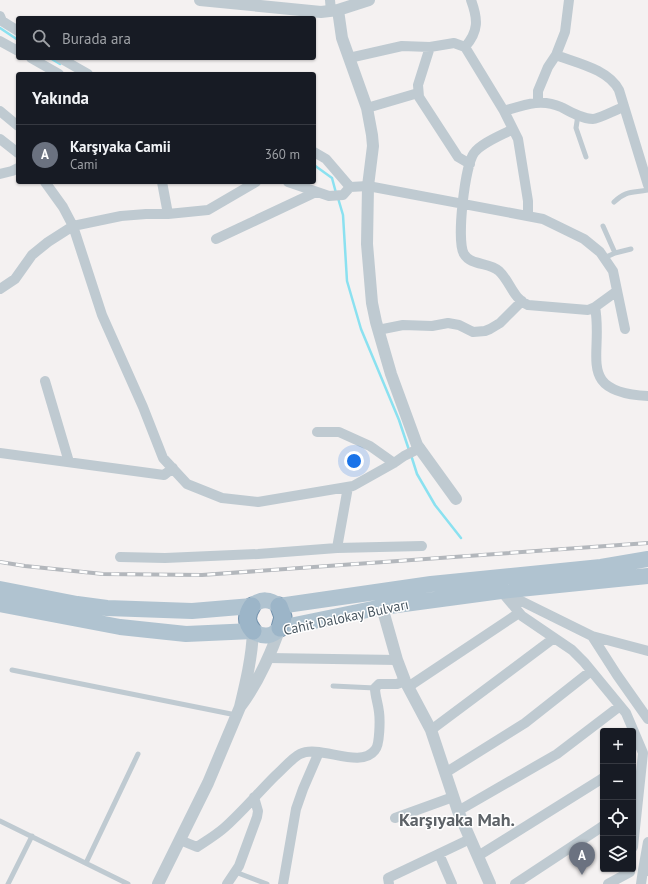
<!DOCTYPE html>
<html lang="tr">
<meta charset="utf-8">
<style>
:root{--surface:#171b24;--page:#20242c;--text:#f1f3f6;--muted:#9ea1a6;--line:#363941;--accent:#7c3aed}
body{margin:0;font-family:"PT Sans",sans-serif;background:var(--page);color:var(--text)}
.controls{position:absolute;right:12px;bottom:12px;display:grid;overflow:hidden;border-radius:4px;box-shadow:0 1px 3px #0004}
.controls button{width:36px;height:36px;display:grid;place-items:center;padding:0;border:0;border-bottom:1px solid var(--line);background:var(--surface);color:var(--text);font:20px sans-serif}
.you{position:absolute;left:354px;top:461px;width:14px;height:14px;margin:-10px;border:3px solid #fff;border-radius:50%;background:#1a73e8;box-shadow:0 0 0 6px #1a73e833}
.badge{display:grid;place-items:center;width:26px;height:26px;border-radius:50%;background:var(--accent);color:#fff;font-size:13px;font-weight:700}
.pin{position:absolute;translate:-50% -33px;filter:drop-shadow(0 1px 2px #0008)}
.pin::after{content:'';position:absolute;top:21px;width:14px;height:12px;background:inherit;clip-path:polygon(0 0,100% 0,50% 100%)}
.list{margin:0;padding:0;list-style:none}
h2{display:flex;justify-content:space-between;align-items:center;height:52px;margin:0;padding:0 16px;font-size:17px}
h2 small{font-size:13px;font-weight:400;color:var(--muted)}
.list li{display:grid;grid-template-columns:26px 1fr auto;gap:12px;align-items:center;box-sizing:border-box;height:60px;padding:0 16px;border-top:1px solid var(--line)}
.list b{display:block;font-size:15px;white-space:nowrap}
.list p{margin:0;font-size:13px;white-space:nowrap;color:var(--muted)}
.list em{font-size:13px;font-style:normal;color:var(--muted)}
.icon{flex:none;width:22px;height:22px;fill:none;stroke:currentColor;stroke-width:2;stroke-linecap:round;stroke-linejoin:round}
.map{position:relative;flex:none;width:648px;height:884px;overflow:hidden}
.search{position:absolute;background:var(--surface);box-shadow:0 1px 3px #0004;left:16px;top:16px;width:300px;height:44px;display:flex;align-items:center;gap:10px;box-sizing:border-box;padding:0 14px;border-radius:4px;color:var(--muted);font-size:15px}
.panel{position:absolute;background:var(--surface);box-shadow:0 1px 3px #0004;left:16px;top:72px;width:300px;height:112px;border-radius:4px}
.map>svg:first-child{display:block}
</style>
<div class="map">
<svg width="648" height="884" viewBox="0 0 648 884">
<rect width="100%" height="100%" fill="#f4f1f1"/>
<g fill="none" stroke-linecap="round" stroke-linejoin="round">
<path stroke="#8be1f0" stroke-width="2.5" d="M 0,28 L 18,40
M 50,58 L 60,64
M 314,165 L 332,178 L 336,193
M 338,198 L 343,215 L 347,281 L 361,329 L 399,420 L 409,450
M 411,455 L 417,474 L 435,505 L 461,538"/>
<defs>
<path id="trunk" d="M 252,606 C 246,615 246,623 253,631
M 279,606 L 283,617 L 280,628"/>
</defs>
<use href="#trunk" stroke="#7392ad" stroke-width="19"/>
<path stroke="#bfcad1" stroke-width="5" d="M 578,115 L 576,128 L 586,157
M 614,202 C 626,190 633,193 648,190
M 603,226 L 615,253
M 604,258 L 615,253 L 631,249
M 12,670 L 236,715
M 333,686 L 375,688
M 0,821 L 128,884
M 86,863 L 138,754
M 238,873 L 267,884
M 8,884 L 32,836"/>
<path stroke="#bfcad1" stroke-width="10" d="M 330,0 L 331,11
M 0,16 L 2,21 L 18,31
M 0,41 L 18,51
M 430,47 L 418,85 L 419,97 L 458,157 L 470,164
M 465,47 C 479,31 478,19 471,0
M 556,55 C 577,63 608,69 619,90 L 648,185
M 31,58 L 59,74
M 60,58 L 88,74
M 349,58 L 402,46 L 430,47 L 454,43 L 465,47 L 504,111 L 518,139 L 528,201 L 528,216
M 538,102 L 538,91 L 548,67 L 556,55 L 565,32 L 569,0
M 367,108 L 418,93
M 0,111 L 18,126
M 504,111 C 524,105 541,98 561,107 C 570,112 582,119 593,119 C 599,119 617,109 624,107
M 513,129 C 502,135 481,143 474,153 C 465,165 456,241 464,254 C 471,266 489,262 499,271 C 510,281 513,299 528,305 L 588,310 L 595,307 L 617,291
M 0,139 L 18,153
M 314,152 L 326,159 L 350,187
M 0,174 L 12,171 L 18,168
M 45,182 L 63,207 L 73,226 L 102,315 L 143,407 L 163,458 L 187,484 L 222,498 L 258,502 L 353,486 L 394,463 L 404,456 L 420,448
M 162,182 L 168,214
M 288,182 L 329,196 L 343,195 L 350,187 L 368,186 L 543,219 L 584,239 L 600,252 L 613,271 L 625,329
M 216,239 L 316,192
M 0,289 L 15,279 L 32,255 L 48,242 L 73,226 L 121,216 L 146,214 L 168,214 L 208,210 L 256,182
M 595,307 C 604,355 574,392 648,396
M 378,330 L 403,325 L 432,326 L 448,323 L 459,325 L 473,332 L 485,331 L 490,329 L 500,323 L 522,301
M 45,381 L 69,462
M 317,432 L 339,432 L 370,446 L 394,463
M 0,453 L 164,475 L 173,468
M 337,548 L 348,487
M 120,557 L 165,558 L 258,554 L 337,548 L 422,546
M 501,591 L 522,616 L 572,650 L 584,662 L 626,713 L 643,753 L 633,847
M 505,593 L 592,636 L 648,651
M 592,636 L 617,675 L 648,719
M 269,658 L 397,660
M 408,687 L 519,613
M 431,730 L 554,638
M 445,773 L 525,723 L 591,671
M 458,811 L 557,754 L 620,706
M 395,818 L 453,797
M 180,840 L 197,847 C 206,841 216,835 224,828 C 242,812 258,793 275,776 C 282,770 292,758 300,754 C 320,744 360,770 375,750 C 380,745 380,719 379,712 C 378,703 375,696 375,688 L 379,684 L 397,684 L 405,681
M 648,842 L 643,870 L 648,871
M 439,854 L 452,884
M 478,856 L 603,778
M 227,884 L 239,866 L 257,817 L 258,811 L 254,797
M 283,884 L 296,809 L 303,789 L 319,752
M 389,884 L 388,878 L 470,839
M 515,884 L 603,826
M 608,884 L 630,872
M 641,884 L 643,870"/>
<path stroke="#bfcad1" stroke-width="12" d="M 200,0 L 321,12 L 338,10 L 369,0
M 338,10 L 342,38 L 367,108 L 372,135 L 373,146 L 368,186 L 367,244 L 372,303 L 376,322 L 391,374 L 417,445 L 456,499
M 382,607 L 397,660 L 405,681 L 431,730 L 458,811 L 490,884
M 253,631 C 252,657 246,682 240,707 C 258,683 270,656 280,628
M 158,884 L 208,783 L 240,707"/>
<path stroke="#b0c3d0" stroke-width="16" d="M 0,589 L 77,604 L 107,608 L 192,611 L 252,606 C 261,598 270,599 279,606 L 431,584 L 601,567 L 648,559
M 0,604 L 120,627 L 186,634 L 253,631 C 263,638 272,637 280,628 L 382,607 L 501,591 L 648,576"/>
<use href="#trunk" stroke="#9cb5c8" stroke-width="17"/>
<defs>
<path id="rail" d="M 0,562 L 25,566 L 103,574 L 202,575 L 648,543"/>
</defs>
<use href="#rail" stroke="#b3b7bc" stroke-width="4"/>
<use href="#rail" stroke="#fff" stroke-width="2.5" stroke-dasharray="8" stroke-linecap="butt"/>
</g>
<g text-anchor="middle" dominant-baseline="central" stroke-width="3" stroke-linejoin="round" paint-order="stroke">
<g font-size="14" fill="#485660" stroke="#fff">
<text transform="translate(346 617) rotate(-12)">Cahit Dalokay Bulvarı</text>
</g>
<g font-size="18" font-weight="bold" fill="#5d6267" stroke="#fff">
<text x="457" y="819">Karşıyaka Mah.</text>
</g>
</g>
</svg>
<div class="controls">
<button>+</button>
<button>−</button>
<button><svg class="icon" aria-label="locate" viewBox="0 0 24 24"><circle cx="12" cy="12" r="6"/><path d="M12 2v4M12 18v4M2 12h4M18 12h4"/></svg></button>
<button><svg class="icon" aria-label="layers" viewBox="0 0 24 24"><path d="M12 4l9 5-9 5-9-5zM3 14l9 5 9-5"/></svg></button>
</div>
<div class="you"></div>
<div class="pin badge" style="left:582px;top:875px;background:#6b7280">A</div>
<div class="search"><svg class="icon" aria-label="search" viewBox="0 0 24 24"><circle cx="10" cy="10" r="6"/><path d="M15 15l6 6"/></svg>Burada ara</div>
<section class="panel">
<h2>Yakında<small></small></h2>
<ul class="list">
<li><span class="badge" style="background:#6b7280">A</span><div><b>Karşıyaka Camii</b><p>Cami</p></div><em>360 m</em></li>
</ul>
</section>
</div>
